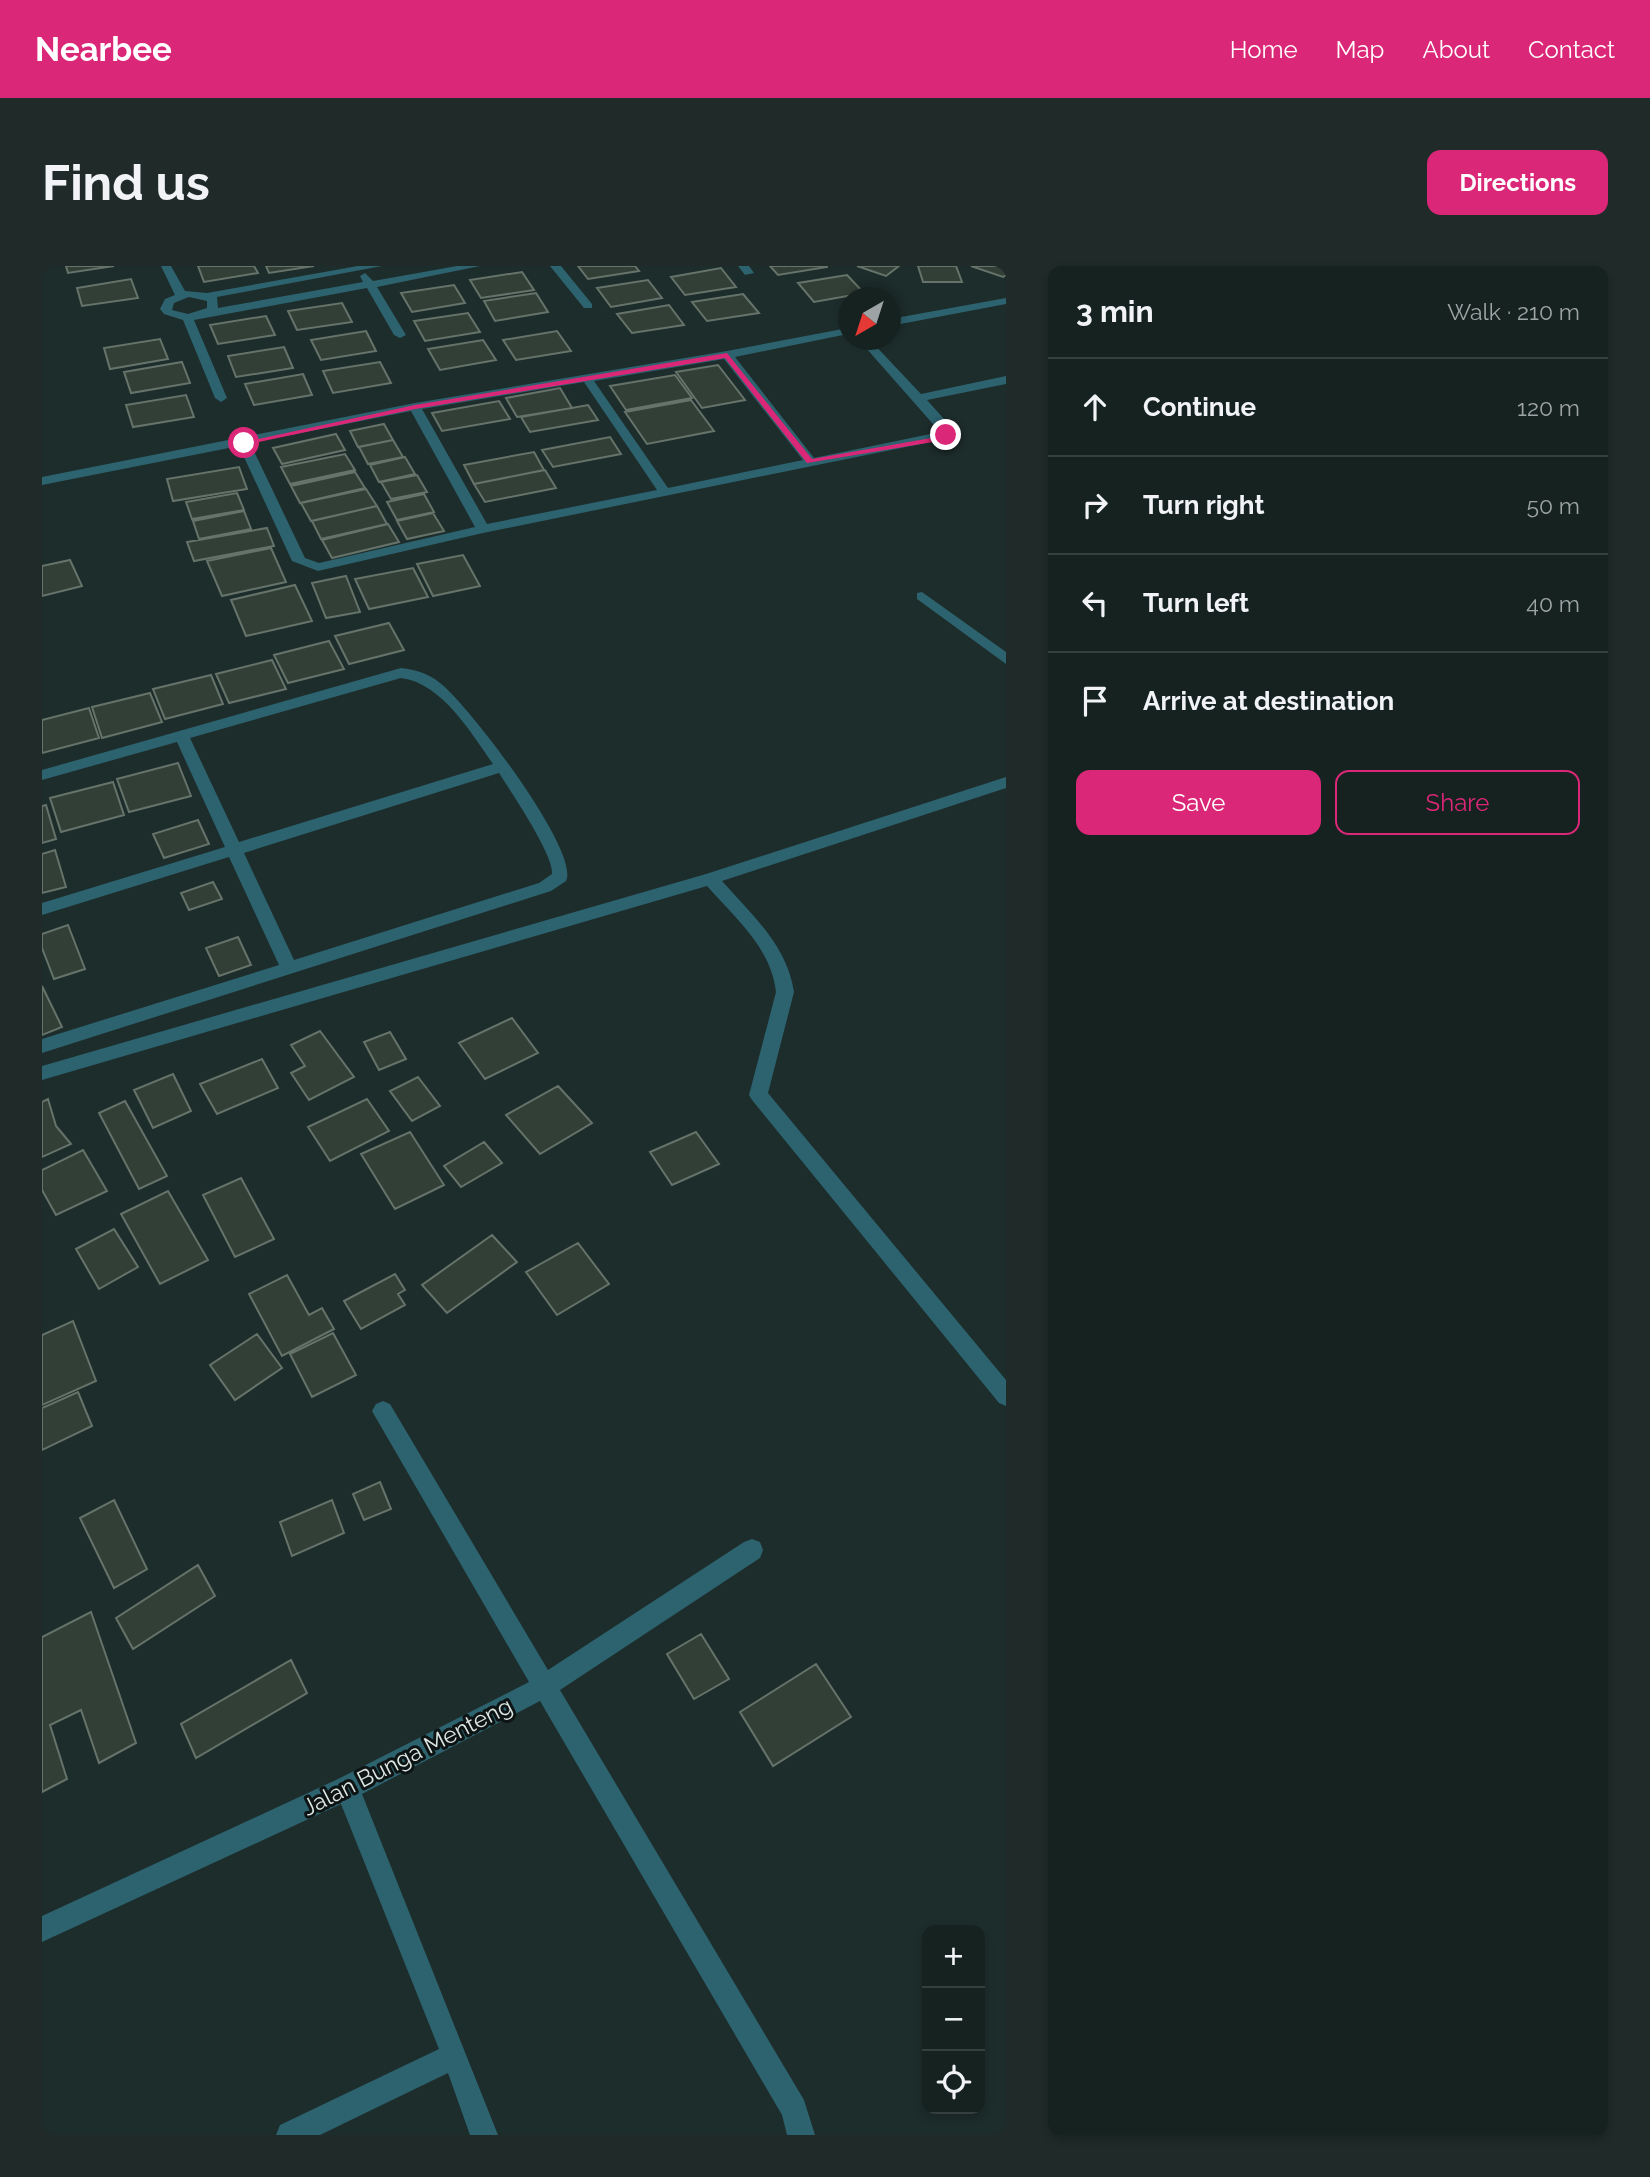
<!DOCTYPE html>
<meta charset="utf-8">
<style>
:root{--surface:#162220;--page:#1f2a29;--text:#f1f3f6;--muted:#9ea4a5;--line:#353f3e;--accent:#db2777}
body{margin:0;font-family:Raleway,sans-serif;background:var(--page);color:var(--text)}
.controls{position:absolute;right:21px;bottom:21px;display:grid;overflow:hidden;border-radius:14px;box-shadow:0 4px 10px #0003}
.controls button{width:63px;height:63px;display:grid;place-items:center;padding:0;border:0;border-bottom:2px solid var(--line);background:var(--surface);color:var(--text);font:35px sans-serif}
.compass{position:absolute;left:796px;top:21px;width:63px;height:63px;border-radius:50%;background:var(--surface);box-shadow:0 4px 10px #0003;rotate:219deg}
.stop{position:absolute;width:21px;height:21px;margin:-16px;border:5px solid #db2777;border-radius:50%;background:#fff}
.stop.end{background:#db2777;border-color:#fff;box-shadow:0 2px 7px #0008}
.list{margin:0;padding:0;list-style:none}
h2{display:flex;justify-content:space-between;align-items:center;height:91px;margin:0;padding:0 28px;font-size:30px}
h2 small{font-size:23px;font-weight:400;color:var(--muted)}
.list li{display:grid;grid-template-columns:46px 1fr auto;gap:21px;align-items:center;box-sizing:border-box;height:98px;padding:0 28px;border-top:2px solid var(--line)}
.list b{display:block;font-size:26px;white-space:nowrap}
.list em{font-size:23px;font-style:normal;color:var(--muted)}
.actions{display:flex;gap:14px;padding:21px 28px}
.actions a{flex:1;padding:16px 0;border:2px solid var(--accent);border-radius:14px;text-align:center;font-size:24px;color:var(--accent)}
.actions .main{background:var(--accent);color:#fff}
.icon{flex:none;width:38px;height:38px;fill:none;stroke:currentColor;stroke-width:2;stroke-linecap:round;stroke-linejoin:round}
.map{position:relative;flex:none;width:964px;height:1869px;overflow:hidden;border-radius:14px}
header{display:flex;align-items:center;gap:42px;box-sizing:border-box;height:98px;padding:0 35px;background:var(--accent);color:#fff}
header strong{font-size:33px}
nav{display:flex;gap:38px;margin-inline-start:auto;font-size:24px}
.intro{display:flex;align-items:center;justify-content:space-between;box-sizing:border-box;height:168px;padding:0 42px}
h1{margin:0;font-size:49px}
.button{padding:18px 32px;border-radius:14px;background:var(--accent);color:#fff;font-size:24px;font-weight:700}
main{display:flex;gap:42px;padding:0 42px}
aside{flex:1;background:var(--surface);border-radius:14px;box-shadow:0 4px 10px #0003}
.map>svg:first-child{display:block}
</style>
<header>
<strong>Nearbee</strong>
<nav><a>Home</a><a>Map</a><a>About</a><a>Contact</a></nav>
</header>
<div class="intro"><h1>Find us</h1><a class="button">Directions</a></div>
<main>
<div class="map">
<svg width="964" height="1869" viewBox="0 0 964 1869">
<rect width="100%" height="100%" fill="#1d2d2b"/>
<path fill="#323f37" stroke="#65736a" stroke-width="2" d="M 24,0 L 72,0 L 26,7 Z
M 156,0 L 212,0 L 216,7 L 162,16 Z
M 224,0 L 272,0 L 227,7 Z
M 536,0 L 593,0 L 597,5 L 546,13 Z
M 728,0 L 785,0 L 785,1 L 736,9 Z
M 815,0 L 857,0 L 844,10 Z
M 876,0 L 914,0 L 920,16 L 881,16 Z
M 929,0 L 964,0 L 964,9 L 961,11 Z
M 679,2 L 694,21 L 643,29 L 629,11 Z
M 480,6 L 492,24 L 439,32 L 428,14 Z
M 805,9 L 822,27 L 772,36 L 756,17 Z
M 89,13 L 96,32 L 40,40 L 35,22 Z
M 606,14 L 620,32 L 569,41 L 555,22 Z
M 412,19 L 423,37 L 370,46 L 359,27 Z
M 494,27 L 506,46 L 453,55 L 442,35 Z
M 701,28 L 717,47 L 665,55 L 650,36 Z
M 300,37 L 310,56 L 255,64 L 246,45 Z
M 627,39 L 642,59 L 590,67 L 575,48 Z
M 426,47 L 438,66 L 383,75 L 372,55 Z
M 224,50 L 233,69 L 176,78 L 168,59 Z
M 324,65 L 334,85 L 279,94 L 269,74 Z
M 515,65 L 529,85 L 474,94 L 461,74 Z
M 118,73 L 126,93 L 68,103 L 62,82 Z
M 441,74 L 454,94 L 398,104 L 386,83 Z
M 242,81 L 251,102 L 194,111 L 186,90 Z
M 140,96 L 148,117 L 89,127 L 82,106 Z
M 338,96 L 349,117 L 291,127 L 281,105 Z
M 676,99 L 703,134 L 660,142 L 634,106 Z
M 261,108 L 270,129 L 212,139 L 203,118 Z
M 633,109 L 650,132 L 584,144 L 568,120 Z
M 518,122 L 530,142 L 475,151 L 464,132 Z
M 144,129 L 152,151 L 91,161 L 84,139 Z
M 649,134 L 672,165 L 605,178 L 583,146 Z
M 457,135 L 468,153 L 400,165 L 390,147 Z
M 546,139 L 556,154 L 488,166 L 479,151 Z
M 342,158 L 351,174 L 316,181 L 308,165 Z
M 294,168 L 303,184 L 240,198 L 231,182 Z
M 568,171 L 579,188 L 511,201 L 500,184 Z
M 351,174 L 361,191 L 326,198 L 317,181 Z
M 492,186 L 502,204 L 432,218 L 422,199 Z
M 303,188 L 313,204 L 248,218 L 239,201 Z
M 363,191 L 373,208 L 337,216 L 328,199 Z
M 197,201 L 205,223 L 131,235 L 125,213 Z
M 503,204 L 514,222 L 443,236 L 432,218 Z
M 313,206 L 323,222 L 258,237 L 249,220 Z
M 375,209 L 385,226 L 349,233 L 339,216 Z
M 324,223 L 335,240 L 269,255 L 259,237 Z
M 195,227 L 202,244 L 150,253 L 144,236 Z
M 382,228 L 392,246 L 355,254 L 345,236 Z
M 335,240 L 345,258 L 279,273 L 270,255 Z
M 202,245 L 209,263 L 157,273 L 151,255 Z
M 391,247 L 402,265 L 365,273 L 355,255 Z
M 346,258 L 357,276 L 290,292 L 280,274 Z
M 225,262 L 232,280 L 152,295 L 145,276 Z
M 229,282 L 244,316 L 180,330 L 165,295 Z
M 421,289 L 438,320 L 391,330 L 375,298 Z
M 28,294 L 40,320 L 0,330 L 0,300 Z
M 371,302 L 386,331 L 327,343 L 313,313 Z
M 304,310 L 318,346 L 284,352 L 270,317 Z
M 253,319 L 270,355 L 204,370 L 189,334 Z
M 347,357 L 362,384 L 307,398 L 293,370 Z
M 287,375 L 302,403 L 246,417 L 232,389 Z
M 230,394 L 244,423 L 187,437 L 174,408 Z
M 169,409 L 181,438 L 123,453 L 111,423 Z
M 108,427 L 120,456 L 60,472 L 50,441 Z
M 47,442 L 57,472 L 0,487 L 0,454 Z
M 136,497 L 149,530 L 87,546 L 75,513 Z
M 71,516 L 82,549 L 19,566 L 8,532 Z
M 4,539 L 14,573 L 0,577 L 0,540 Z
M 156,554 L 167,578 L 122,592 L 111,568 Z
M 13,584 L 24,621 L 0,627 L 0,588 Z
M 171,616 L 180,633 L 147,644 L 139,627 Z
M 26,659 L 43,703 L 12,713 L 0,682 L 0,668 Z
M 196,671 L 209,699 L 177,710 L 164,682 Z
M 0,720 L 20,761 L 0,769 Z
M 470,752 L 496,787 L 443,813 L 417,777 Z
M 278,765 L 312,811 L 267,834 L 249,807 L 263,800 L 249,779 Z
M 348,766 L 364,793 L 337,804 L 322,776 Z
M 220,793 L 236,822 L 175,848 L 158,818 Z
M 131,808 L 149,845 L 111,862 L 92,824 Z
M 376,811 L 398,840 L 370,855 L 348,825 Z
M 516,820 L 550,857 L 498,888 L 464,849 Z
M 6,833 L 14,860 L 29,878 L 0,891 L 0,836 Z
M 325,833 L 347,865 L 288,895 L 266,861 Z
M 83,835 L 125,910 L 97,923 L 57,847 Z
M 368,866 L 402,919 L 353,943 L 319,888 Z
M 654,866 L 677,898 L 630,919 L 608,886 Z
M 442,876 L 460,897 L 419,921 L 402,900 Z
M 41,884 L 65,925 L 14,949 L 0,924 L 0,904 Z
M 199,912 L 232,973 L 193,991 L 161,929 Z
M 126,925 L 166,994 L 118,1018 L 79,948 Z
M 72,963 L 96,1001 L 57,1023 L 34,983 Z
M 450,969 L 475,996 L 405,1047 L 380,1019 Z
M 536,977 L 567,1018 L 515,1049 L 484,1006 Z
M 353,1008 L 363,1024 L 356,1028 L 363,1039 L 319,1063 L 302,1035 Z
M 245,1009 L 267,1049 L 280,1042 L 292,1063 L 240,1090 L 207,1028 Z
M 31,1055 L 54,1115 L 0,1139 L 0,1069 Z
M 291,1067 L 314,1109 L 270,1131 L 248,1088 Z
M 215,1068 L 240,1102 L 193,1134 L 168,1099 Z
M 36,1126 L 50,1160 L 0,1184 L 0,1142 Z
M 338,1216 L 349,1243 L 322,1254 L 311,1228 Z
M 72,1234 L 105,1303 L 72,1322 L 38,1252 Z
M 290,1234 L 302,1267 L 250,1290 L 238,1256 Z
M 156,1299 L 173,1330 L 91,1383 L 74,1352 Z
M 49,1346 L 94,1477 L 57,1497 L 39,1444 L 8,1459 L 25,1513 L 0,1526 L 0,1371 Z
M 659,1368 L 687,1413 L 652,1433 L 625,1388 Z
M 249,1394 L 265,1427 L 154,1492 L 139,1458 Z
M 774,1398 L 809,1451 L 731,1500 L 698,1446 Z"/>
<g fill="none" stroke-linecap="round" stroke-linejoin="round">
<path fill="#2d626f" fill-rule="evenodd" d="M 119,0 L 129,0 L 143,25 L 165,27 L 316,0 L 340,0 L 175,31 L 176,42 L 321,16 L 318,10 L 323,7 L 331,15 L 415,0 L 438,0 L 335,21 L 364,69 L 358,72 L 352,69 L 325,22 L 152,54 L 185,132 L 179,136 L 173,132 L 141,54 L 122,48 L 118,43 L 123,33 L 133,29 ZM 147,31 L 165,35 L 165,42 L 146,48 L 130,44 L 132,37 Z
M 508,0 L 519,0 L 550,38 L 550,42 L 542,42 Z
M 696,0 L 707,0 L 712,7 L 703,9 Z
M 964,32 L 964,38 L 848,60 L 848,53 Z
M 806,62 L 806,68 L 693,91 L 772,192 L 898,166 L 817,74 L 828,74 L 879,128 L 964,110 L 964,118 L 885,134 L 911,163 L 908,172 L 441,267 L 276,305 L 250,295 L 197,180 L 0,219 L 0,211 L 373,137 L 685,85 ZM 682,93 L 761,194 L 626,222 L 552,115 ZM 542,116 L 615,224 L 445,258 L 380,143 ZM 369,145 L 433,261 L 277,297 L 263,292 L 208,177 Z
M 880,326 L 964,386 L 964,398 L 875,333 L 875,327 Z
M 359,402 C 374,404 386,407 398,417 C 426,438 539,586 524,615 L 509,625 L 0,787 L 0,773 L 237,699 L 187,591 L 0,649 L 0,637 L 183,581 L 135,476 L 0,514 L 0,504 ZM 359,412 C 400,417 429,467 451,498 L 197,576 L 148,472 ZM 457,507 C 469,526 512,589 510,608 L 497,617 L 252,694 L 202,587 Z
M 964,511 L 964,522 L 680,615 C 710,649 745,679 752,726 L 726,827 L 964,1114 L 964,1140 L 957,1137 L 710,834 L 707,829 L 734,726 C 729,681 693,652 665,620 L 0,814 L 0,800 L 664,608 Z
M 341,1135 L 348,1138 L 506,1404 L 702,1276 L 710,1273 L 718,1276 L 721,1284 L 718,1292 L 518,1424 L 762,1834 L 773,1869 L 745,1869 L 740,1849 L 498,1435 L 320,1528 L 456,1869 L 428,1869 L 406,1807 L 278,1869 L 234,1869 L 238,1859 L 397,1783 L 299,1538 L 0,1676 L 0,1650 L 296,1513 L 487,1416 L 334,1152 L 330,1145 L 334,1138 Z"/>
</g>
<path fill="#db2777" d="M 685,87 L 770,193 L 895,171 L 904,167 L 908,169 L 897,175 L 765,197 L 683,92 L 373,143 L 202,179 L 198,177 L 373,139 Z"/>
<g text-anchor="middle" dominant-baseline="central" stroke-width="6" stroke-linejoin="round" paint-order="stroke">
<g font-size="23" fill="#dce7e5" stroke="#0d1413">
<text transform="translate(365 1490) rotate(-27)">Jalan Bunga Menteng</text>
</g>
</g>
</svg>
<div class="controls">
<button>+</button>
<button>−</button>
<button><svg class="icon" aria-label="locate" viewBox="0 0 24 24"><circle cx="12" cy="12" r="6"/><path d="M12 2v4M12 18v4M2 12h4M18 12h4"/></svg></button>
</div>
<svg class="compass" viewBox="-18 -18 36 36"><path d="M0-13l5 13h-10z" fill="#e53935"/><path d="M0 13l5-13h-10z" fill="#9ea4a5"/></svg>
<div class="stop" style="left:202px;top:177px"></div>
<div class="stop end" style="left:904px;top:169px"></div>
</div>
<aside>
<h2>3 min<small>Walk · 210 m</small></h2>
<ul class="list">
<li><svg class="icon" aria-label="ahead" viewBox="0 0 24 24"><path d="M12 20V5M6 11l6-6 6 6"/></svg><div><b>Continue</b></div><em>120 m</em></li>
<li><svg class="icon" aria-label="right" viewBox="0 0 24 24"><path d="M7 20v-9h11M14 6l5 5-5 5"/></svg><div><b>Turn right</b></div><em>50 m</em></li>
<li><svg class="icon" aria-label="left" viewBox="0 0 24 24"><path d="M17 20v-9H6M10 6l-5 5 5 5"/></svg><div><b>Turn left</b></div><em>40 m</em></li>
<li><svg class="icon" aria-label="arrive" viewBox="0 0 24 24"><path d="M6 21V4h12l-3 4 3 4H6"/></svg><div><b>Arrive at destination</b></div></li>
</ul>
<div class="actions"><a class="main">Save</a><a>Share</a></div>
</aside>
</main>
